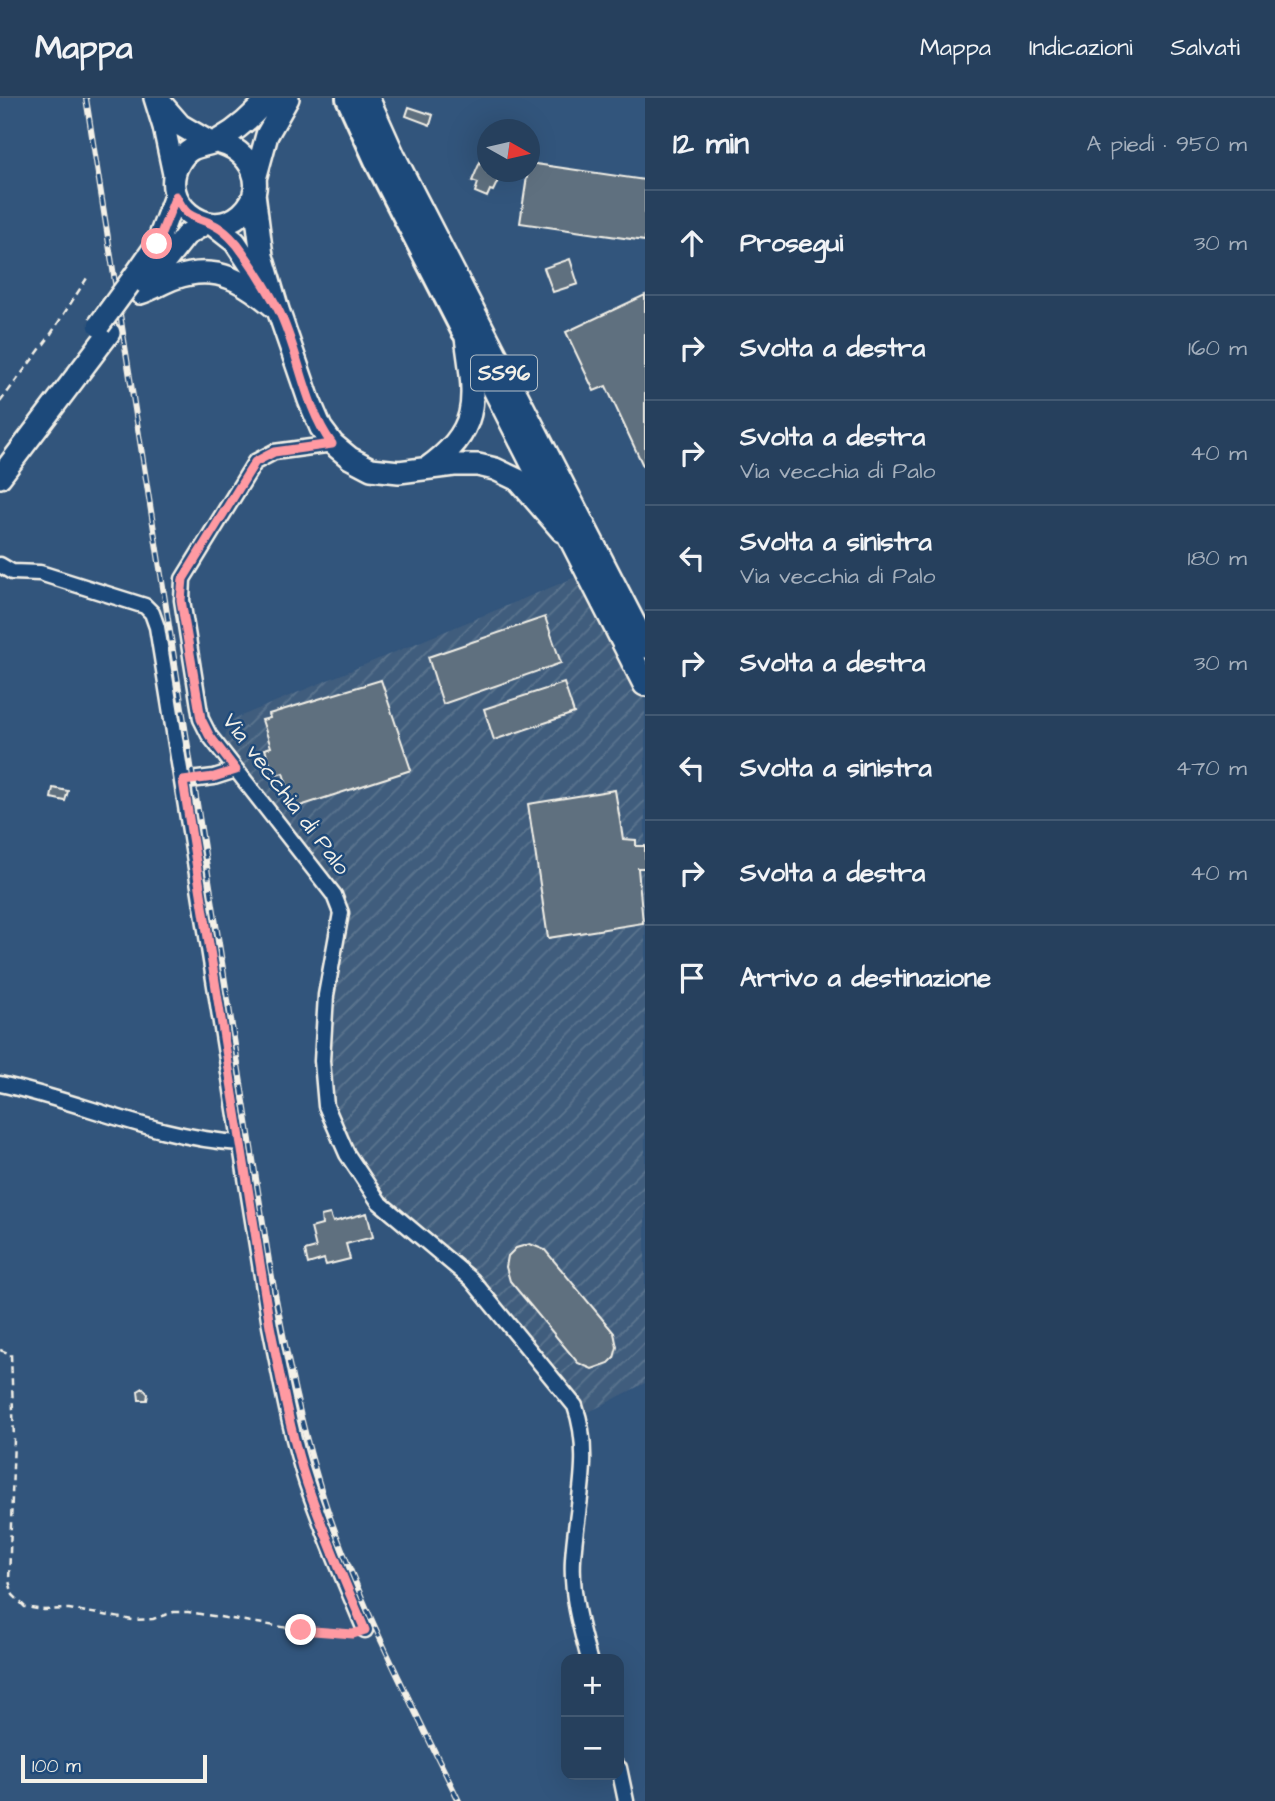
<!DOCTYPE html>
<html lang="it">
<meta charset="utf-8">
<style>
:root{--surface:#26405d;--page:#324b66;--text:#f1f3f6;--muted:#a4afbc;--line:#425972}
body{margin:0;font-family:"Architects Daughter",sans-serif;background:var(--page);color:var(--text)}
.controls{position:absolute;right:21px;bottom:21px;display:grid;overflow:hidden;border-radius:14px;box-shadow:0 7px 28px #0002}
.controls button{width:63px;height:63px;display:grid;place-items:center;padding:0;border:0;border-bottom:2px solid var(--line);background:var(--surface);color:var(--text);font:35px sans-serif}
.compass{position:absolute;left:477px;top:21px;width:63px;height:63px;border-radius:50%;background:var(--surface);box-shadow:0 7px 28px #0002;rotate:98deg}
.scale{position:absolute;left:21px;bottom:18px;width:186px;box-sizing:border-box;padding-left:7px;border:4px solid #f4f1e8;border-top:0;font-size:19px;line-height:24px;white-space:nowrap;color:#f4f1e8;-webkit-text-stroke:5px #1f4a7a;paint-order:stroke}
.stop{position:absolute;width:21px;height:21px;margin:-16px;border:5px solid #ff9aa2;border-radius:50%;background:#fff}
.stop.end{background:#ff9aa2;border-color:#fff;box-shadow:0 2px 7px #0008}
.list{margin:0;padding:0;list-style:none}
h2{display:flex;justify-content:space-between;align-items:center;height:91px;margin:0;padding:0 28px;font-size:30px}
h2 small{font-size:23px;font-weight:400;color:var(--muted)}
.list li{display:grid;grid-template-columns:46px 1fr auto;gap:21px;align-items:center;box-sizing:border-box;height:105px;padding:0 28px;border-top:2px solid var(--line)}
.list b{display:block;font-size:26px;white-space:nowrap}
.list p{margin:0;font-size:23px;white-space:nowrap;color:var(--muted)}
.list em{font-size:23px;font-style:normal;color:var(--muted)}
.icon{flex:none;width:38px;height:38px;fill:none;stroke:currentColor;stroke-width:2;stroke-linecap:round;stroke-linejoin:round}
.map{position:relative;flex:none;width:645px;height:1703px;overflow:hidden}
header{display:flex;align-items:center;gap:42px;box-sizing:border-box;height:98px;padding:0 35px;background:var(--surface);border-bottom:2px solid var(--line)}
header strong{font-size:33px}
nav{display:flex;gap:38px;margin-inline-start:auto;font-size:24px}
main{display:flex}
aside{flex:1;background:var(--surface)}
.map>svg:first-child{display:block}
</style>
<header>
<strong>Mappa</strong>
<nav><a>Mappa</a><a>Indicazioni</a><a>Salvati</a></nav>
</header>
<main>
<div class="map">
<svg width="645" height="1703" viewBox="0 0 645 1703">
<defs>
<pattern id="industrial-furrows" width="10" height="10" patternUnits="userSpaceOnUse" patternTransform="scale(1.75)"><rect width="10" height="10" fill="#405d7d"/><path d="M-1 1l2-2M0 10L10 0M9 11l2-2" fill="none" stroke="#5c758f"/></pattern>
</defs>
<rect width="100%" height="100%" fill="#32557c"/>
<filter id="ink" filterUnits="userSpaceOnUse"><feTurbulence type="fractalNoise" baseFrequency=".0143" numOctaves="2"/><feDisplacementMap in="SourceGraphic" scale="14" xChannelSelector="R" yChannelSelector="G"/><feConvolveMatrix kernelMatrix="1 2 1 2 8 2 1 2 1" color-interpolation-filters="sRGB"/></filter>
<g filter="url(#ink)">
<path fill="url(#industrial-furrows)" d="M 588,474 L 645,604 L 645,1285 L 589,1314 L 407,1127 L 347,1056 L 324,985 L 341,815 L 222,654 L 229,623 Z"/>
<path fill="#5f707f" stroke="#f4f1e8" stroke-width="2" d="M 409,9 L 433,17 L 430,27 L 406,18 Z
M 480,64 L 487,67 L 487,74 L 502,74 L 493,93 L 490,92 L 487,99 L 475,94 L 478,85 L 472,83 Z
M 529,65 L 645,82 L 645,143 L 520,125 Z
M 570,161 L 578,186 L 553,194 L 544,170 Z
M 645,197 L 645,372 L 606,288 L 594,293 L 566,234 Z
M 545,519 L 561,565 L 443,606 L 428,559 Z
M 381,582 L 411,672 L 294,710 L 283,675 L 274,678 L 265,651 L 271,649 L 262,622 L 270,620 L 269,616 Z
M 564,585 L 574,615 L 494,642 L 484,611 Z
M 53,690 L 68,693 L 65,703 L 51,700 Z
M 615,692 L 623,741 L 636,742 L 636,748 L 645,748 L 645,770 L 638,770 L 643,825 L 548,840 L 528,706 Z
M 367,1115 L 373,1139 L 346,1146 L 350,1161 L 326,1167 L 324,1161 L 308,1166 L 305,1153 L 316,1150 L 311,1130 L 322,1127 L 321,1118 L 330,1116 L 333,1124 Z
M 530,1146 L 545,1152 L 614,1235 L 617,1249 L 614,1260 L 609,1265 L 592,1271 L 578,1265 L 510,1183 L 506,1169 L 508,1158 L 516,1150 Z
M 143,1290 L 148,1296 L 147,1302 L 139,1302 L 138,1293 Z"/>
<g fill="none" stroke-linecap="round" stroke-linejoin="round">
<defs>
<path id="street" d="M 333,346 L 274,354 L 255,364 L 183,481 L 182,502 L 201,621 L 209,637 L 334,797 L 341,815 L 326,897 L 322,963 L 326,1008 L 347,1056 L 379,1104 L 472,1182 L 575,1308 C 593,1358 576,1409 573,1461 C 571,1496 580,1528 589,1561
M 0,467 L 12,474 L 40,475 L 145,508 L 152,515 L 157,529 L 270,1228 C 281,1281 290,1335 307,1386 C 324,1436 345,1484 365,1532
M 182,683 L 214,679 L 236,672
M 0,986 C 80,1003 157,1040 239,1045
M 619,1670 L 626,1703"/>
<path id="secondary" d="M 155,0 L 164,29 L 174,76
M 160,4 L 180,27 L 209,44
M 216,44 C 250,50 271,89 241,116 C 207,145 157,103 179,65 C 190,45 203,50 219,42 C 239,31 254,17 268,0
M 255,81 L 267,37 L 288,0
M 254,95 L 262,158 L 278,212 L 309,302 L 321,330 L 333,346 L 350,360 L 371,371 L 399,374 L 454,367 L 478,367 L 495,371 L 518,382 L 562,433
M 212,126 L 235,144 L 263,186
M 129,186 L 157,146 L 175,98
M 142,193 L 186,137 L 206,125
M 140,195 C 153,191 163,184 175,180 C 220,164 246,186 278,212
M 427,370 C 486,329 473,295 465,232
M 0,379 L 109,235"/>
<path id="primary" d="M 367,0 L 393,58 L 645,548
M 478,258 L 645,586"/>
<path id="highway" d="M 350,0 L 379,64 L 465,232"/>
</defs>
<use href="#street" stroke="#f4f1e8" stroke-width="19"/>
<use href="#secondary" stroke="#f4f1e8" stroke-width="26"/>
<use href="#primary" stroke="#f4f1e8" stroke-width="28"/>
<use href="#highway" stroke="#f4f1e8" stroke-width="32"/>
<path stroke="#f4f1e8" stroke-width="2.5" stroke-dasharray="7 5" stroke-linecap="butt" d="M 0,304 L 47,242 L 87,180
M 0,1252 L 11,1256 L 14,1341 L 9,1483 L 13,1497 L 25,1509 L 44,1512 L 69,1511 L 133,1522 L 153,1521 L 174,1514 L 188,1514 L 301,1532 L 354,1536"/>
<use href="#street" stroke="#1f4a7a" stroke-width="14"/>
<use href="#secondary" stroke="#1f4a7a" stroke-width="21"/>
<use href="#primary" stroke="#1f4a7a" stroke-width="23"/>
<use href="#highway" stroke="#1f4a7a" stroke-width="26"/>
<defs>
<path id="rail" d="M 86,0 L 269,1163 C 285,1250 302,1338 331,1422 C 366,1519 414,1611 459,1703"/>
</defs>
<use href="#rail" stroke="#f4f1e8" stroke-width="6"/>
<use href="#rail" stroke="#1f4a7a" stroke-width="3.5" stroke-dasharray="10" stroke-linecap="butt"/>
<defs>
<path id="secondary-bridge" d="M 99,227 L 129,186"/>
</defs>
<use href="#secondary-bridge" stroke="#f4f1e8" stroke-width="26" stroke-linecap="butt"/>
<use href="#secondary-bridge" stroke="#1f4a7a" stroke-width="21"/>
</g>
</g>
<g fill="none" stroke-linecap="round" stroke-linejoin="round" filter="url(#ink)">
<path stroke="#ff9aa2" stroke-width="9" d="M 157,146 L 176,98 C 187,121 192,117 212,126 C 224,131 237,145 244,156 C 256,173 268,192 278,211 C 300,255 303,306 332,346 L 274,354 L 255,364 L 183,481 L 181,502 L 201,621 L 209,637 L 236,672 L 214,679 L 183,683 L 270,1228 C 281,1281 290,1335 307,1386 C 324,1436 345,1484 365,1532 L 353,1536 L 301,1532"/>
</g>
<g text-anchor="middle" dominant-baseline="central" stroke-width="5" stroke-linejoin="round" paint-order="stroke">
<rect fill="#1f4a7a" stroke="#b4bfc7" stroke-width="2" x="471" y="257.5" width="66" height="35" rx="5"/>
<g font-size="21" font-weight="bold" fill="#f4f1e8">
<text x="504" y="275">SS96</text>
</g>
<g font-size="23" fill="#f4f1e8" stroke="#1f4a7a">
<text transform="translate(286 696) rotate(53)">Via vecchia di Palo</text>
</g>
</g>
</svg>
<div class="controls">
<button>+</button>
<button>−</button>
</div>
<svg class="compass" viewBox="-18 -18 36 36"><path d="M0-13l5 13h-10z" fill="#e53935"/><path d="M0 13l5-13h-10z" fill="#a4afbc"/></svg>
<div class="scale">100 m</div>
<div class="stop" style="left:157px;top:146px"></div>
<div class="stop end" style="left:301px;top:1532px"></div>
</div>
<aside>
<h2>12 min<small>A piedi · 950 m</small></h2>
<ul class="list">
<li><svg class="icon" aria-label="ahead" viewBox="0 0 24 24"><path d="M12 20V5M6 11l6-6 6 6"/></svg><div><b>Prosegui</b></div><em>30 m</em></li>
<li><svg class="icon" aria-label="right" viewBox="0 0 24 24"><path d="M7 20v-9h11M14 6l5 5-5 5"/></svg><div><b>Svolta a destra</b></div><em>160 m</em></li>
<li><svg class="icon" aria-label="right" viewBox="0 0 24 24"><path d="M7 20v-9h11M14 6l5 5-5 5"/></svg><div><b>Svolta a destra</b><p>Via vecchia di Palo</p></div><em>40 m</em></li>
<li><svg class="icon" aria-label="left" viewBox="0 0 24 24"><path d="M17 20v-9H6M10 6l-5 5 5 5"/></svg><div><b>Svolta a sinistra</b><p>Via vecchia di Palo</p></div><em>180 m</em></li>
<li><svg class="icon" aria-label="right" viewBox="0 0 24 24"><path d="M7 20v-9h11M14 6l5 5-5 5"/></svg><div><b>Svolta a destra</b></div><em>30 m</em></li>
<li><svg class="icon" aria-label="left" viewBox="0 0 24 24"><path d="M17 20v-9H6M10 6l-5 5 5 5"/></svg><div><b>Svolta a sinistra</b></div><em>470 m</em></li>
<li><svg class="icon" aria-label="right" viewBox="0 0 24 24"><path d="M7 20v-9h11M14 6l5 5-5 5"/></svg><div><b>Svolta a destra</b></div><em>40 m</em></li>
<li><svg class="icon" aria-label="arrive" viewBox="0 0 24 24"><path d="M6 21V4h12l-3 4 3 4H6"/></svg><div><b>Arrivo a destinazione</b></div></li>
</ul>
</aside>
</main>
